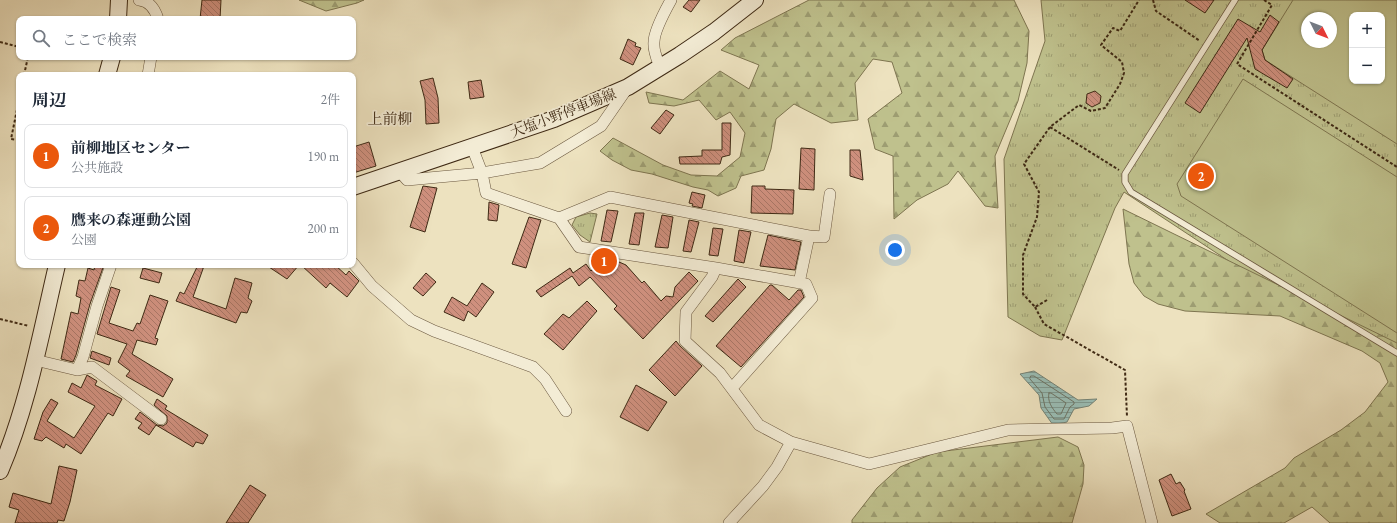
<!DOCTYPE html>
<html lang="ja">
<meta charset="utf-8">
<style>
:root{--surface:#fff;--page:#f2f2f3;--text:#1f2937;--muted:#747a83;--line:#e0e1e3;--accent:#ea580c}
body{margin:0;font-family:"EB Garamond","Noto Serif JP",serif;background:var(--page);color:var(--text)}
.controls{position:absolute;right:12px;top:12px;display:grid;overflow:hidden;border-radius:8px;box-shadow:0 1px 3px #0004}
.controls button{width:36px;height:36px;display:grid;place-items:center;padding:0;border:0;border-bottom:1px solid var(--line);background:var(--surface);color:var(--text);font:20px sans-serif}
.compass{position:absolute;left:1301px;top:12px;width:36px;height:36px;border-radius:50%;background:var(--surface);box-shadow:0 1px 3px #0004;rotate:132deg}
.you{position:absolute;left:895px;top:250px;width:14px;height:14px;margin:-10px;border:3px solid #fff;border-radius:50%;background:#1a73e8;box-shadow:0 0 0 6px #1a73e833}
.badge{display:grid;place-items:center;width:26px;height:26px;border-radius:50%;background:var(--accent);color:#fff;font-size:13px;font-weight:700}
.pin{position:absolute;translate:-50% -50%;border:2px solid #fff;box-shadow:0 1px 4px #0006}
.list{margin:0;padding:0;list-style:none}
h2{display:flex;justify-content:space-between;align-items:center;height:52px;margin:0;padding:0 16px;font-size:17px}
h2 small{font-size:13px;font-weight:400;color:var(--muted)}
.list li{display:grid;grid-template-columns:26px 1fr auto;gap:12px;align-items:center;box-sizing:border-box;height:64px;margin:0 8px 8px;padding:0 8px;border:1px solid var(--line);border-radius:8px}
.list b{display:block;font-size:15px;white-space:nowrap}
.list p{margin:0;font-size:13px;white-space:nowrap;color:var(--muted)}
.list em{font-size:13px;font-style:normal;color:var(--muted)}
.icon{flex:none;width:22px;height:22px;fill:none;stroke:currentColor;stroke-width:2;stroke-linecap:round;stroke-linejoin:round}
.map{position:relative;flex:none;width:1397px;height:523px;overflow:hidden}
.search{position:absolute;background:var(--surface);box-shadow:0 1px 3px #0004;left:16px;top:16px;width:340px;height:44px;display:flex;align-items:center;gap:10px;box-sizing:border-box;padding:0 14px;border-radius:8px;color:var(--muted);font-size:15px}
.panel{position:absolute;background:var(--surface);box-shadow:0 1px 3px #0004;left:16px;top:72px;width:340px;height:196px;border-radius:8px}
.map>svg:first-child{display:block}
</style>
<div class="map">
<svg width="1397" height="523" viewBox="0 0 1397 523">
<defs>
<pattern id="grass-tufts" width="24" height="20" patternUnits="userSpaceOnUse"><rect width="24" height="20" fill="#bfc18d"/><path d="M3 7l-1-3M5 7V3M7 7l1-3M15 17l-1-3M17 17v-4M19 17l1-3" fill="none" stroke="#9d9d72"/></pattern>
<pattern id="forest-firs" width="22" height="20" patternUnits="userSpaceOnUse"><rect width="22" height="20" fill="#bfc18d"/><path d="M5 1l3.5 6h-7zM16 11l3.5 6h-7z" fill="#9d9d72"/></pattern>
<pattern id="water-rules" width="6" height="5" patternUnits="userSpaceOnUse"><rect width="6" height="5" fill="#99bdb5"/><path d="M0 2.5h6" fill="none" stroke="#7e9a92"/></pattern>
<pattern id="building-back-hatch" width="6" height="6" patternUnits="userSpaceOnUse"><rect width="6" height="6" fill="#cf907e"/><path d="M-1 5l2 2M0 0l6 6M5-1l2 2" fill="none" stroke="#a97666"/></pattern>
</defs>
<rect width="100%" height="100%" fill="#ede2bf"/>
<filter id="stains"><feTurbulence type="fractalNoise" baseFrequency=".005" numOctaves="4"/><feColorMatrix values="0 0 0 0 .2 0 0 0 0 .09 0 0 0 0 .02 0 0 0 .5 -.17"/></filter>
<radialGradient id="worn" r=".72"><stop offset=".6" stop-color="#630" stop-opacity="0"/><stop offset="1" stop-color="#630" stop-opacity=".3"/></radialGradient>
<path fill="url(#grass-tufts)" stroke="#7e7550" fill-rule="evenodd" d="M 1041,0 L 1397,0 L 1397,372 L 1124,192 L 1115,208 L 1062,340 L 1040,336 L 1008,317 L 1004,159 L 1045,41 ZM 1352,15 L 1382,15 L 1382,81 L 1352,81 ZM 1307,18 L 1331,18 L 1331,42 L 1307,42 Z
M 590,213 L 597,214 L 590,242 L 580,235 L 572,225 L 576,217 Z"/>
<path fill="url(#forest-firs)" stroke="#7e7550" d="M 299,0 L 364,0 L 357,3 L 326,11 Z
M 809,0 L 1014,0 L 1029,31 L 1027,63 L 1018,101 L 995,156 L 998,208 L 985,206 L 958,171 L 948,184 L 917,200 L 894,219 L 893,156 L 875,149 L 868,119 L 902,93 L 892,62 L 873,59 L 855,83 L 858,120 L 831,123 L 794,104 L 776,119 L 771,149 L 764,170 L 741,176 L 736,188 L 718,196 L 708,190 L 693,187 L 652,174 L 631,170 L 612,160 L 600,151 L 613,138 L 663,165 L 691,175 L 717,176 L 740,157 L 745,133 L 730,112 L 716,120 L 699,100 L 674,106 L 649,103 L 646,92 L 683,100 L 720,71 L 749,89 L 759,65 L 721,50 L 735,38 Z
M 1123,209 L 1397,343 L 1397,523 L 1330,523 L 1312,507 L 1284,523 L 1220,523 L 1206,514 L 1285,468 L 1294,458 L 1341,430 L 1365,412 L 1388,382 L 1380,363 L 1362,351 L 1280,316 L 1185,311 L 1158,304 L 1144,296 L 1134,283 L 1129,264 Z
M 1058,437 L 1078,447 L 1084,465 L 1083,484 L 1072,523 L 852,523 L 852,520 L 877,488 L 900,467 L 937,452 Z"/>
<path fill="#bfc18d" stroke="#7e7550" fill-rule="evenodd" d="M 1293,0 L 1397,0 L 1397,144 L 1265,60 L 1262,50 ZM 1352,15 L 1382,15 L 1382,81 L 1352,81 ZM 1307,18 L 1331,18 L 1331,42 L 1307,42 Z
M 1243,79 L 1397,177 L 1397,333 L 1181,196 L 1177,184 Z"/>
<path fill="url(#water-rules)" stroke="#758275" d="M 1034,371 L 1078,400 L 1097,399 L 1089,406 L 1074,409 L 1067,422 L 1053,425 L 1041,408 L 1039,395 L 1020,374 Z"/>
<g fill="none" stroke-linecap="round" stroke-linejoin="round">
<path stroke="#6c7364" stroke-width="1" d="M 1031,376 L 1034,376 L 1074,402 L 1074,404 L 1070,407 L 1064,419 L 1054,419 L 1045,407 L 1042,393 L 1030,379 Z
M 1049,393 L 1051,393 L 1066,403 L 1061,414 L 1057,414 C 1052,408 1047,401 1049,393 Z"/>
</g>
<path fill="url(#building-back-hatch)" stroke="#3e2914" d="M 202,0 L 221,0 L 220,19 L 200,19 Z
M 689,0 L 700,0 L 691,12 L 683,7 Z
M 1185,0 L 1214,0 L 1205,13 Z
M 1270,15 L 1279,22 L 1262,50 L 1265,60 L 1293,79 L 1287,88 L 1255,69 L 1247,38 L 1200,113 L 1185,103 L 1238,19 L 1260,32 Z
M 628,39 L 636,43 L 635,46 L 641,48 L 633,65 L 620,59 Z
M 433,78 L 438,98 L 439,123 L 426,124 L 425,100 L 420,81 Z
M 481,80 L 484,97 L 470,99 L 468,82 Z
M 1095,91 L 1101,96 L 1100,103 L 1092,107 L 1086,103 L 1087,94 Z
M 666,110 L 674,115 L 660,134 L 651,128 Z
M 722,123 L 731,123 L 730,155 L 722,157 L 720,164 L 680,164 L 679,157 L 702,156 L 702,150 L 722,150 Z
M 369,142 L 376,166 L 353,173 L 353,147 Z
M 801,148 L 815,149 L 814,190 L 799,189 Z
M 850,150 L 860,150 L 863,180 L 850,176 Z
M 423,186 L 437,188 L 425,232 L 410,227 Z
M 752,186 L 765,186 L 765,189 L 794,190 L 793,214 L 751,213 Z
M 692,192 L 705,195 L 702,208 L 692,206 L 693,204 L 689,203 Z
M 489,202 L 499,205 L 497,221 L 488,220 Z
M 607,210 L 618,211 L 611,242 L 601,241 Z
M 635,213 L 644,213 L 639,245 L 629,244 Z
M 662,215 L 673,217 L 668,248 L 655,247 Z
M 529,217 L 541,220 L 526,268 L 512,264 Z
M 689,220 L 699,222 L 691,252 L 683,251 Z
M 713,228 L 723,229 L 718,256 L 709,255 Z
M 739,230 L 751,232 L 744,263 L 734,261 Z
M 768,235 L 801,242 L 795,270 L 760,266 Z
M 603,258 L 612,259 L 626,265 L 642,283 L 644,281 L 661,301 L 666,296 L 673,297 L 675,287 L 689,272 L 698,281 L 643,339 L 614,309 L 617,306 L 590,277 L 579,286 L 572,276 L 541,297 L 536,291 L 570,268 L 573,273 L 586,264 L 591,271 Z
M 95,265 L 104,265 L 90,304 L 76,355 L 73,362 L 61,359 L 71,312 L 78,314 L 81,298 L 76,296 L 79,280 L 85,281 L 88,268 L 94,270 Z
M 198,265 L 204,266 L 193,297 L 226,309 L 235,278 L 252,283 L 248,298 L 252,301 L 247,313 L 241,312 L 236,323 L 176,301 L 180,292 L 184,294 Z
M 266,265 L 299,265 L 287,279 Z
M 301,265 L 335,265 L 346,275 L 349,271 L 359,281 L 347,297 L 330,283 L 326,288 Z
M 143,268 L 162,273 L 159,283 L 140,278 Z
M 426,273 L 436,282 L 423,296 L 413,288 Z
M 738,279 L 746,287 L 713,322 L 705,316 Z
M 482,283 L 494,292 L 476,317 L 468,311 L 464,321 L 444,312 L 452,297 L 467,306 Z
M 770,285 L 772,285 L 789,300 L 798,290 L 801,290 L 804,297 L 741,367 L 716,346 Z
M 111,287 L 120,290 L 109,323 L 133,331 L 137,323 L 140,324 L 150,295 L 168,301 L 155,338 L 158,339 L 156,345 L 137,340 L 132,354 L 173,379 L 163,397 L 126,376 L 130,371 L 118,362 L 127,344 L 97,334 Z
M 587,301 L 597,311 L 563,350 L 544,334 L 563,314 L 569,318 Z
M 676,341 L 680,346 L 702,366 L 675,396 L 649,370 Z
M 92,351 L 111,358 L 109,365 L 90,358 Z
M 87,375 L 97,381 L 95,385 L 122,399 L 113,416 L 108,413 L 81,454 L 66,444 L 64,448 L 46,437 L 42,441 L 34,439 L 43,412 L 51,399 L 58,403 L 47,421 L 74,438 L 95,406 L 68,392 L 72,383 L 81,388 Z
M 636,385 L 667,402 L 648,431 L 620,417 Z
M 157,399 L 167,406 L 165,409 L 208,435 L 203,444 L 196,442 L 193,447 L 156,425 L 149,435 L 138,428 L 142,423 L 135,419 L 140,412 L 157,425 L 163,426 L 167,423 L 167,416 L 154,405 Z
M 59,466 L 77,470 L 70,502 L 64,521 L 58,520 L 57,523 L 15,523 L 19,510 L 9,507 L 13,493 L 51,504 Z
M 1171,474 L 1176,484 L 1180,482 L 1185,490 L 1184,491 L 1191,509 L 1172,516 L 1159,480 Z
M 250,485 L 266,495 L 248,523 L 226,523 Z"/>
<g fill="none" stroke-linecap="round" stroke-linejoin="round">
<defs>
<path id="lane" d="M 1235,0 L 1125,174 L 1125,182 L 1131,192 L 1397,353"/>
<path id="street" d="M 139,0 C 149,1 155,9 158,19
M 660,67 C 657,59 653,51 654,42 C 654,32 666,9 671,0
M 148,75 L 151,57
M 472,147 L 482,173 L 486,193 L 559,218 L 579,247 L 716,268 L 712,277 L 686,312 L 685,341 L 720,373 L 759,425 L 791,442 L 869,464 L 1008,430 L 1112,428 L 1127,426 L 1152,523
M 400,172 L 407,180 L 482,173 L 540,163 L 601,126 L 628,87
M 559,218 L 610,197 L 809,236 L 824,237 L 830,194
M 353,263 L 372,286 L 411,320 L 434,331 L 533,367 L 545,379 L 566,411
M 716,268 L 806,284 L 812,298 L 732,388
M 799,283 L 809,236
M 35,360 L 77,370 L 83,357 L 97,306 L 111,265
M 77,370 L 92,367 L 161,419
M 729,523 L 763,486 L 777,467 L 791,442"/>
<path id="secondary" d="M 118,19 L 119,0
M 107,75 L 112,57
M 353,187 L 554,119 L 628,87 L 680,55 L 714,32 L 755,0
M 0,471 C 28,406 41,333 57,265"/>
</defs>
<use href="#lane" stroke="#6a573f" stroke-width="7"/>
<use href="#street" stroke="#6a573f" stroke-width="12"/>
<use href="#secondary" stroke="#3e2914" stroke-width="18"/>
<path stroke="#3e2914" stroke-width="2" stroke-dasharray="3 2" stroke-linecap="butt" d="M 1153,0 L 1156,11 L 1200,41
M 1264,0 L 1272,5 L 1237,64 L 1397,167
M 0,42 L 19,47
M 24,75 L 28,57
M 19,100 L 11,139 L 19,140
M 1050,127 L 1119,170
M 1047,300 L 1035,307 L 1023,294 L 1023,255 L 1037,217 L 1039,192 L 1024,164 L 1050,127 L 1079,105 L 1091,111 L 1105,108 L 1120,84 L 1124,73 L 1122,62 L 1101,45 L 1113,28 L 1120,31 L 1139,0
M 1035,307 L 1044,324 L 1125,370 L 1127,417
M 0,319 L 29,326"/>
<use href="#lane" stroke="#f3ecd5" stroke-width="5.5"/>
<use href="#street" stroke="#f3ecd5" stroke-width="11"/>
<use href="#secondary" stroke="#f3ecd5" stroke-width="16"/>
</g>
<g text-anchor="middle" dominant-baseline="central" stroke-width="3.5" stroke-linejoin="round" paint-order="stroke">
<g font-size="14" fill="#3e2914" stroke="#f3ecd5">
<text transform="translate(563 113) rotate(-21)">大塩小野停車場線</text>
</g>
<g font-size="15" fill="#3e2914" stroke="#f3ecd5">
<text x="390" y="118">上前柳</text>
</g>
</g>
<rect width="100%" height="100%" filter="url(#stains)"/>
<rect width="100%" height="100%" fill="url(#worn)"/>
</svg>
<div class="controls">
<button>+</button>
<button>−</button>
</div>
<svg class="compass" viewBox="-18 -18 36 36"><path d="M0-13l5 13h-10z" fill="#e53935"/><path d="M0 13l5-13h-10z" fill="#747a83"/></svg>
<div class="you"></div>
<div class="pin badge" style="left:604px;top:261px">1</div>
<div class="pin badge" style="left:1201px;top:176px">2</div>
<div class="search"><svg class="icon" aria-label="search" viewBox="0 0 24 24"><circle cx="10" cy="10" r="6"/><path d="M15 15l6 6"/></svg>ここで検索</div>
<section class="panel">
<h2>周辺<small>2件</small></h2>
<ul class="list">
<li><span class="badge">1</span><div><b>前柳地区センター</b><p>公共施設</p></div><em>190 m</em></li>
<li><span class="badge">2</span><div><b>鷹来の森運動公園</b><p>公園</p></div><em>200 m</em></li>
</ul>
</section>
</div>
